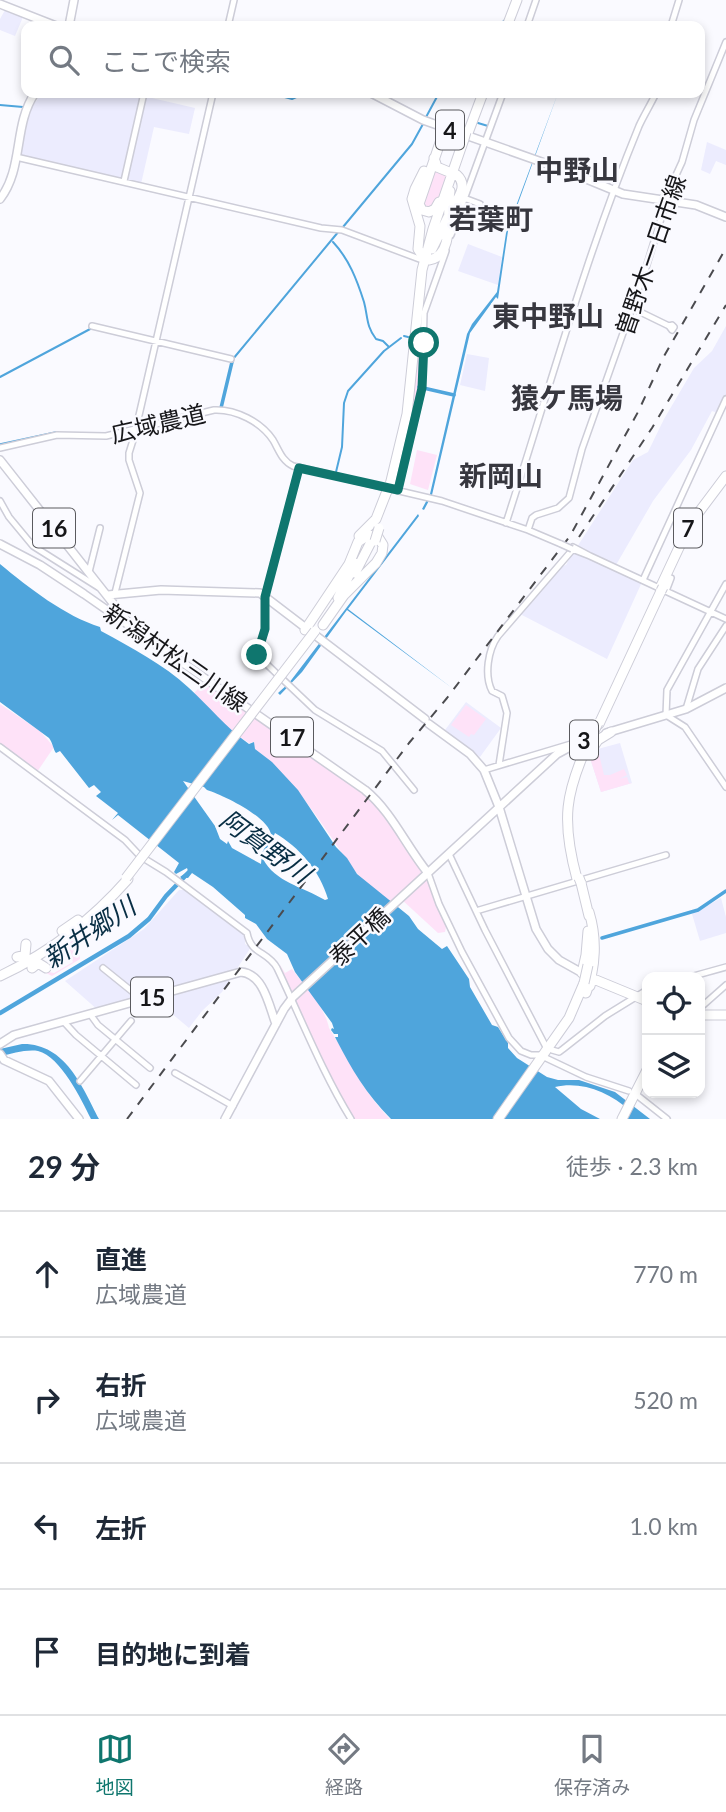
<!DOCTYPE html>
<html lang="ja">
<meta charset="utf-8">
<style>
:root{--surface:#fff;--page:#f2f2f3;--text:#1f2937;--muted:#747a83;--line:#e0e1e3;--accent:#0f766e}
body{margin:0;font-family:Lato,"Noto Sans JP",sans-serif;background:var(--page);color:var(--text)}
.controls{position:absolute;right:21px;bottom:21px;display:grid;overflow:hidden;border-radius:14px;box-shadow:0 4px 10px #0003}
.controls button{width:63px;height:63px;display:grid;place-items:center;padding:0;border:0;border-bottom:2px solid var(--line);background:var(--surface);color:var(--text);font:35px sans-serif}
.stop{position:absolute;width:21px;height:21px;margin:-16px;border:5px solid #0f766e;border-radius:50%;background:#fff}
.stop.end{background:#0f766e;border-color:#fff;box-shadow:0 2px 7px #0008}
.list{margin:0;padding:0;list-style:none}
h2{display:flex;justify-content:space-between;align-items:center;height:91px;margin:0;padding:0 28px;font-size:30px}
h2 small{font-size:23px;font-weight:400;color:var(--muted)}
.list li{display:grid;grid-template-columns:46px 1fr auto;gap:21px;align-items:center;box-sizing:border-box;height:126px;padding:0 28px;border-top:2px solid var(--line)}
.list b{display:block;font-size:26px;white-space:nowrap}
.list p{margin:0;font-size:23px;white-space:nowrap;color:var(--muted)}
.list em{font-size:23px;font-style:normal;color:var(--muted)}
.icon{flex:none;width:38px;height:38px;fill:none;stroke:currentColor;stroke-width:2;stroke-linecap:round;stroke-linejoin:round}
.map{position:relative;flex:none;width:726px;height:1119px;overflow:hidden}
.search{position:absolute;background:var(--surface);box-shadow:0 4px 10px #0003;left:21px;right:21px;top:21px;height:77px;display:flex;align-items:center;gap:18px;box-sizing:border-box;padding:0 24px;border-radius:14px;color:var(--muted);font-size:26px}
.sheet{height:595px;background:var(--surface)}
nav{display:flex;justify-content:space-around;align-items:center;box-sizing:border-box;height:98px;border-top:2px solid var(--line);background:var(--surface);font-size:19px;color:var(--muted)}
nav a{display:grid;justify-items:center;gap:4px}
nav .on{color:var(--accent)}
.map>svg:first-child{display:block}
</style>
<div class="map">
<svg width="726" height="1119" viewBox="0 0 726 1119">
<rect width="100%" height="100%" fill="#fafaff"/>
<path fill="#ececfe" d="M 5,10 L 23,17 L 15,36 L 0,30 L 0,19 Z
M 42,93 L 139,93 L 139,95 L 195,108 L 189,134 L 154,127 L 141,184 L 20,156 L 18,153 L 27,114 Z
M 707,142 L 726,150 L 726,165 L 716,161 L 710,174 L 701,170 Z
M 468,244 L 502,257 L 498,285 L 458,271 Z
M 726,326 L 726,398 L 718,413 L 712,411 L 691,450 L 653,501 L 616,565 L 577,547 L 633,460 L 648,452 L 664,419 L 694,368 L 712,351 Z
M 467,354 L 489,358 L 485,391 L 460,385 Z
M 573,552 L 642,582 L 607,659 L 520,614 L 563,566 L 566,565 Z
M 466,702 L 501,728 L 480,757 L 445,730 Z
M 620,743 L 632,783 L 601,792 L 590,758 L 594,750 Z
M 179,890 L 186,890 L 221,915 L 245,935 L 245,944 L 251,947 L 222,992 L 202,1011 L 189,1028 L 152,997 L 99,1011 L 65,981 L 144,929 Z
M 721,898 L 726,917 L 726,933 L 700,941 L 692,914 Z"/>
<path fill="#fee2f8" d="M 432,165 L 449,173 L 435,207 L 425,211 L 420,201 Z
M 417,341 L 422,343 L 421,387 L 418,387 L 415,402 L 418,403 L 396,488 L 393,488 L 408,428 Z
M 417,450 L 437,455 L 428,490 L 410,484 Z
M 206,681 L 374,798 L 427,875 L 446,927 L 445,932 L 438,933 L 401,899 L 394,905 C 379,893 361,880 350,865 C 322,824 296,781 255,749 L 254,742 L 249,743 L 231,731 L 194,693 Z
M 0,704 L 40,731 L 54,747 L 37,772 L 0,744 Z
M 466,705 L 486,719 L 474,735 L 471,734 L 469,737 L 451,725 Z
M 598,750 L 604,775 L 610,775 L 624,769 L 627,775 L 619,779 L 627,777 L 629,783 L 632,783 L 601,792 L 590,758 L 594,751 Z
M 106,906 L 107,913 L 77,937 L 80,959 L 52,976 L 40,970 L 54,973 L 73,962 L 69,955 L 64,959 L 61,955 L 56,956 L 56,951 L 69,942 L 75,955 L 70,944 L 71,939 Z
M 280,965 L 285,973 L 292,969 C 305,986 325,1007 329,1028 C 350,1061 361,1089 390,1119 L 352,1119 L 333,1085 L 277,967 Z"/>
<path fill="#4fa5dc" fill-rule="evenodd" d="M 558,93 L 508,231 L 498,299 L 496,297 L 470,333 L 432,495 L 424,510 L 422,509 L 430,494 L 467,334 L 472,324 L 497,292 L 506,233 Z
M 418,514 L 419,516 L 348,609 L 452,688 L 347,610 L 302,672 L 280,695 L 278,693 L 289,683 Z
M 0,564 C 29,588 65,616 100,627 L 101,631 C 132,648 163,664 189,688 C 210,707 225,727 249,744 L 254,742 L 255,749 L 272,762 L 298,790 L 336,847 L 347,858 L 357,874 L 409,916 L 418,929 L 442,949 L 447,946 L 469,979 L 470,987 L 492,1025 L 498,1027 L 508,1043 L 508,1048 L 517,1058 L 547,1077 L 558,1080 L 579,1080 L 615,1092 L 650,1119 L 618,1119 L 630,1111 C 609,1092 582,1081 555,1087 L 581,1109 L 600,1119 L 391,1119 C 366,1094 351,1068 337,1041 L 335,1037 L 338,1037 L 338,1034 L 334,1034 L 331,1030 L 332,1028 L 334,1029 L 332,1023 L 295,972 L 287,954 L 267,939 L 256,924 L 245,918 L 245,915 L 213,887 L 192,873 L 188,878 L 180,877 L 188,871 L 187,868 L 176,874 L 174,872 L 179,863 L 118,815 L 112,820 L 118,813 L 96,796 L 101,792 L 94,785 L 89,788 L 60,751 L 56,753 C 53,749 53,743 49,738 L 0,702 ZM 183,781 L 204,787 L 207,790 C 223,795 269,817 271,835 L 262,853 L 261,864 L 232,848 L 228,841 L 227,844 L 220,839 L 215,826 ZM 275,833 C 299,847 320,871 328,899 L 325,900 C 303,887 275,882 263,859 Z
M 22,1044 C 65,1043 82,1086 99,1119 L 91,1119 C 81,1099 61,1057 38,1051 C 26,1049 12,1054 0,1056 L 0,1049 Z"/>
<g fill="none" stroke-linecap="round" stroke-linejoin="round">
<path stroke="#4fa5dc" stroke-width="2" d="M 498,26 L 505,20
M 270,93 L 292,99 L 305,93
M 0,105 L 23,107
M 425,119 L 439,93
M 478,123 L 488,126
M 343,227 L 412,144 L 423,124
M 333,242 C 349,259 357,280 364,302 C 368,317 366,326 376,339 L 383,341 L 388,346
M 404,336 L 408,337
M 233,359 L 339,231
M 0,377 L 92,328
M 336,472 L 342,447 L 344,403 L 348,391 L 384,351 L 401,338"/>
<path stroke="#4fa5dc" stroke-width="3.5" d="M 419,387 L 454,395
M 221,408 L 232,362
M 0,445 L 56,433
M 602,938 L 698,910 L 726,891"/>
<path stroke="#4fa5dc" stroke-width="4.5" d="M 0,1013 L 129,936 L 149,919 L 166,896 L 190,871"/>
<defs>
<path id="secondary" d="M 228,26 L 234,0
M 527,26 L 536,0
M 671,26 L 679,0
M 16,157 L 321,228 L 342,230 L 422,260
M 124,181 L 144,93
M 464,198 L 480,204
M 451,235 L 503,93
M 632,308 L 669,326
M 672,325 L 674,327 L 672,330 L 669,326 Z
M 92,326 L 231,359
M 0,448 L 57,435 L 106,436 L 214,410 C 236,409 261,422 273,440 C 279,450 282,461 293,466 L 442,501 L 528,530 L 561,544
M 299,468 L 265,597 L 265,629 L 257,655 L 315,710 L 382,751 L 414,790
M 398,490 L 422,388 L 424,313 L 446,251
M 0,501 L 9,517 L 33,546 L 98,587
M 506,523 C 549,390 586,255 639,126 C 644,115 651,104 656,93
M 528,530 L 532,518 L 536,515 L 558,508 L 569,498 L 582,449 L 645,271 L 671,186 L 682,162 L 694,120 L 726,42
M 572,549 L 590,556 L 573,547
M 590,556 L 726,619
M 89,572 L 100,528
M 643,580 L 726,399
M 726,584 L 667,690 L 666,715 L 685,727 L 726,787
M 666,591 L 671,578
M 115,593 L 140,493 L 129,460 L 129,453 L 134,437 L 213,93
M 686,709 L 698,669 L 726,626
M 0,747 L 125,840 L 140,856 L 166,872 L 247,933 C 251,955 268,951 277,968 C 301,1018 322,1072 351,1119
M 499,765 L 507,713 L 502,696 L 492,691 C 484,675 488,650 498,636 L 574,548
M 484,770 L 571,744
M 449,854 L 485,930 L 546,1047
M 428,873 L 439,904 L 462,952 L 509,1038 L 521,1051 L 531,1055 L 542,1055
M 476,911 L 666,855
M 103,968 L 134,993 L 139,1000
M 690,977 L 726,967
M 700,1008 L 726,985
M 90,1014 L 98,1025 L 150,1068
M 64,1022 L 76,1035 L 136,1085
M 552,1050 L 559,1052 L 563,1049 L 605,1016 L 647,990
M 546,1058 L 586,1077 L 629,1091
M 175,1073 L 233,1106
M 80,1081 L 131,1021
M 638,1096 L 667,1119"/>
<path id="primary" d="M 0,4 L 56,26
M 69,26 L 74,0
M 371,93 L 423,120 L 567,171 L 623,194 L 696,205 L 726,217
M 0,199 C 24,168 13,125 35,93
M 0,460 L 127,621
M 0,544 L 40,565 L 84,594 L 365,790 C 392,812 406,846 428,873
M 108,595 L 161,590 L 260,593 L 425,719
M 429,724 L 470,754 L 484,770 L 499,807 L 536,929 L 548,949 L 559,960 L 584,974
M 606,733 L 686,709 L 726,688
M 0,1044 L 14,1035 L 241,972 C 264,974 269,1006 276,1024
M 0,1054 L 4,1060 L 49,1081 L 79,1119
M 225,1119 L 284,1009 L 293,997 L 557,754 L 581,741"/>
<path id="highway" d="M 507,26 L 517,0
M 468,133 L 483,93
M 434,158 L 437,167 L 449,172
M 439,202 L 435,209 L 429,212 L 422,210 L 419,204 L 445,128
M 451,211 C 457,199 469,186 457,175
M 432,249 L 448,217
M 423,257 L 418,249 L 420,226 L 412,199 L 415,189 L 424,171
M 429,260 C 456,256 446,210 450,191
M 390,485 L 407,414 L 422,270 L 433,229 L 464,139
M 359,536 L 376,519 L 387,491
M 355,573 L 372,540
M 661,586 L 690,524 L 726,476
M 338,598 L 355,563
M 305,630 L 349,564 L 358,542 L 368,535 L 378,537 L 383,545 L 382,553 L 376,563 L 344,595 L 323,625
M 599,724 L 661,591
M 578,742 L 592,728
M 592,749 L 598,740 L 611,732
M 577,879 C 561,820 565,793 590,739
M 581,883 L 589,916
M 62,931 L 78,920
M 17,957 L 25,955 L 26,944
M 32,968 L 38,963 L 46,968
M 582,973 L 586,955 L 588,931
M 0,976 C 49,953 92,920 128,879
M 590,986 L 591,982 L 596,980 L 647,1001
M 586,993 C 596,967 597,938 589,912
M 700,1015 L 726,1015
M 498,1119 L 569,1018 L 584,983
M 622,1119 L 647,1070"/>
</defs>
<use href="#secondary" stroke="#cdcdd8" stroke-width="8"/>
<use href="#primary" stroke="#cdcdd8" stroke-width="10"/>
<use href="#highway" stroke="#cdcdd8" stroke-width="11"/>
<use href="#secondary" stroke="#fff" stroke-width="5"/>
<use href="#primary" stroke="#fff" stroke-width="7"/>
<use href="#highway" stroke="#fff" stroke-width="9"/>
<path stroke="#4b4b4f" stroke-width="2" stroke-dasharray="9 9" stroke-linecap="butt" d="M 579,537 L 652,428 L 726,305
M 127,1119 L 409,743 L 447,698 L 570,536 L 638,412 L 663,358 L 726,248"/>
<defs>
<path id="secondary-bridge" d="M 561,544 L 572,549"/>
<path id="highway-bridge" d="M 464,139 L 466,132
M 387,491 L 389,485
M 375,541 L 379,528
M 661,591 L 663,587
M 590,739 L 598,723
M 126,878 L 315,631
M 579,878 L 581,883
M 584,983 L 588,965"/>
</defs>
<use href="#secondary-bridge" stroke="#cdcdd8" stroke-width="8" stroke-linecap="butt"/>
<use href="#highway-bridge" stroke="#cdcdd8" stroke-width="11" stroke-linecap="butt"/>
<use href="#secondary-bridge" stroke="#fff" stroke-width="5"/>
<use href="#highway-bridge" stroke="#fff" stroke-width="9"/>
</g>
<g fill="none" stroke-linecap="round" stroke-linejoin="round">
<path stroke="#0f766e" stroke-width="9" d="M 257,655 L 265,629 L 265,597 L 299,468 L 398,490 L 422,388 L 424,343"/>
</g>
<g text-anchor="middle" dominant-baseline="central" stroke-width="5" stroke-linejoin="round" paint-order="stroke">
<g fill="#fafaff" stroke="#5a5a5e" stroke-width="2">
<rect x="436" y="110.5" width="28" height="39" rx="5"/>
<rect x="33" y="508.5" width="42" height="39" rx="5"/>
<rect x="674" y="508.5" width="28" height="39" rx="5"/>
<rect x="271" y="717.5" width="42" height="39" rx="5"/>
<rect x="570" y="720.5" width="28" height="39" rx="5"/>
<rect x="131" y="977.5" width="42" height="39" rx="5"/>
</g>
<g font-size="23" font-weight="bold" fill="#161619">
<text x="450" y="130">4</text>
<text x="54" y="528">16</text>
<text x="688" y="528">7</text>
<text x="292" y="737">17</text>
<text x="584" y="740">3</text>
<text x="152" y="997">15</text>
</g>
<g font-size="24" fill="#161619" stroke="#fafaff">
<text transform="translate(650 255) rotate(-71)">曽野木一日市線</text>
<text transform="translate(158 423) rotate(-13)">広域農道</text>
<text transform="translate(176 657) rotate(35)">新潟村松三川線</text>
<text transform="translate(359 936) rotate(-43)">泰平橋</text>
</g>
<g font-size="26" font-style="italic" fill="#082e44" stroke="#fafaff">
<text transform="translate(266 846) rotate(36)">阿賀野川</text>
<text transform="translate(89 932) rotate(-34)">新井郷川</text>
</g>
<g font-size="28" font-weight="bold" fill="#37373f" stroke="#fafaff">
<text x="577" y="169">中野山</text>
<text x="491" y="218">若葉町</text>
<text x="548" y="315">東中野山</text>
<text x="567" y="397">猿ケ馬場</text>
<text x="501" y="475">新岡山</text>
</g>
</g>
</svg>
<div class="controls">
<button><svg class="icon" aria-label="locate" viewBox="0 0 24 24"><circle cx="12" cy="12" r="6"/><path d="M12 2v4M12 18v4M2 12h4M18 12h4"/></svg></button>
<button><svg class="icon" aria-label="layers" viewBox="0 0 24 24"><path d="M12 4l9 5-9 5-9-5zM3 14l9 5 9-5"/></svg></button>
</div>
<div class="stop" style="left:424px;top:343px"></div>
<div class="stop end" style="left:257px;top:655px"></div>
<div class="search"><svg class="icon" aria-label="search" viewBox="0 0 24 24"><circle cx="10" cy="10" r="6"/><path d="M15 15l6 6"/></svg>ここで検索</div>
</div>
<section class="sheet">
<h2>29 分<small>徒歩 · 2.3 km</small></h2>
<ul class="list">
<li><svg class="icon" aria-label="ahead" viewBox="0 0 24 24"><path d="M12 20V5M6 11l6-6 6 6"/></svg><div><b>直進</b><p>広域農道</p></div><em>770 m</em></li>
<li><svg class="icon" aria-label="right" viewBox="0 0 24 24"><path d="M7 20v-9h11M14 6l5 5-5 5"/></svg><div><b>右折</b><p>広域農道</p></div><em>520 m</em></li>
<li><svg class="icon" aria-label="left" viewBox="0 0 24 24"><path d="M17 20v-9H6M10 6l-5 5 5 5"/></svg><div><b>左折</b></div><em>1.0 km</em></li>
<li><svg class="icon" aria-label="arrive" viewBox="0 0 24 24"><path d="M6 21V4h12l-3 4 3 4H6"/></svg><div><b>目的地に到着</b></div></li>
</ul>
</section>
<nav>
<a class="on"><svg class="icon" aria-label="map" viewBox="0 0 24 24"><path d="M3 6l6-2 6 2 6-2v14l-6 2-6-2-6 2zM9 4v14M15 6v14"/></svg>地図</a>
<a><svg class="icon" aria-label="directions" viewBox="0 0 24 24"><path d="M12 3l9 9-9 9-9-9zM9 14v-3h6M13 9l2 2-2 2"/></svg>経路</a>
<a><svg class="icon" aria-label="saved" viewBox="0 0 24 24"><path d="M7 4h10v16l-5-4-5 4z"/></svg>保存済み</a>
</nav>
